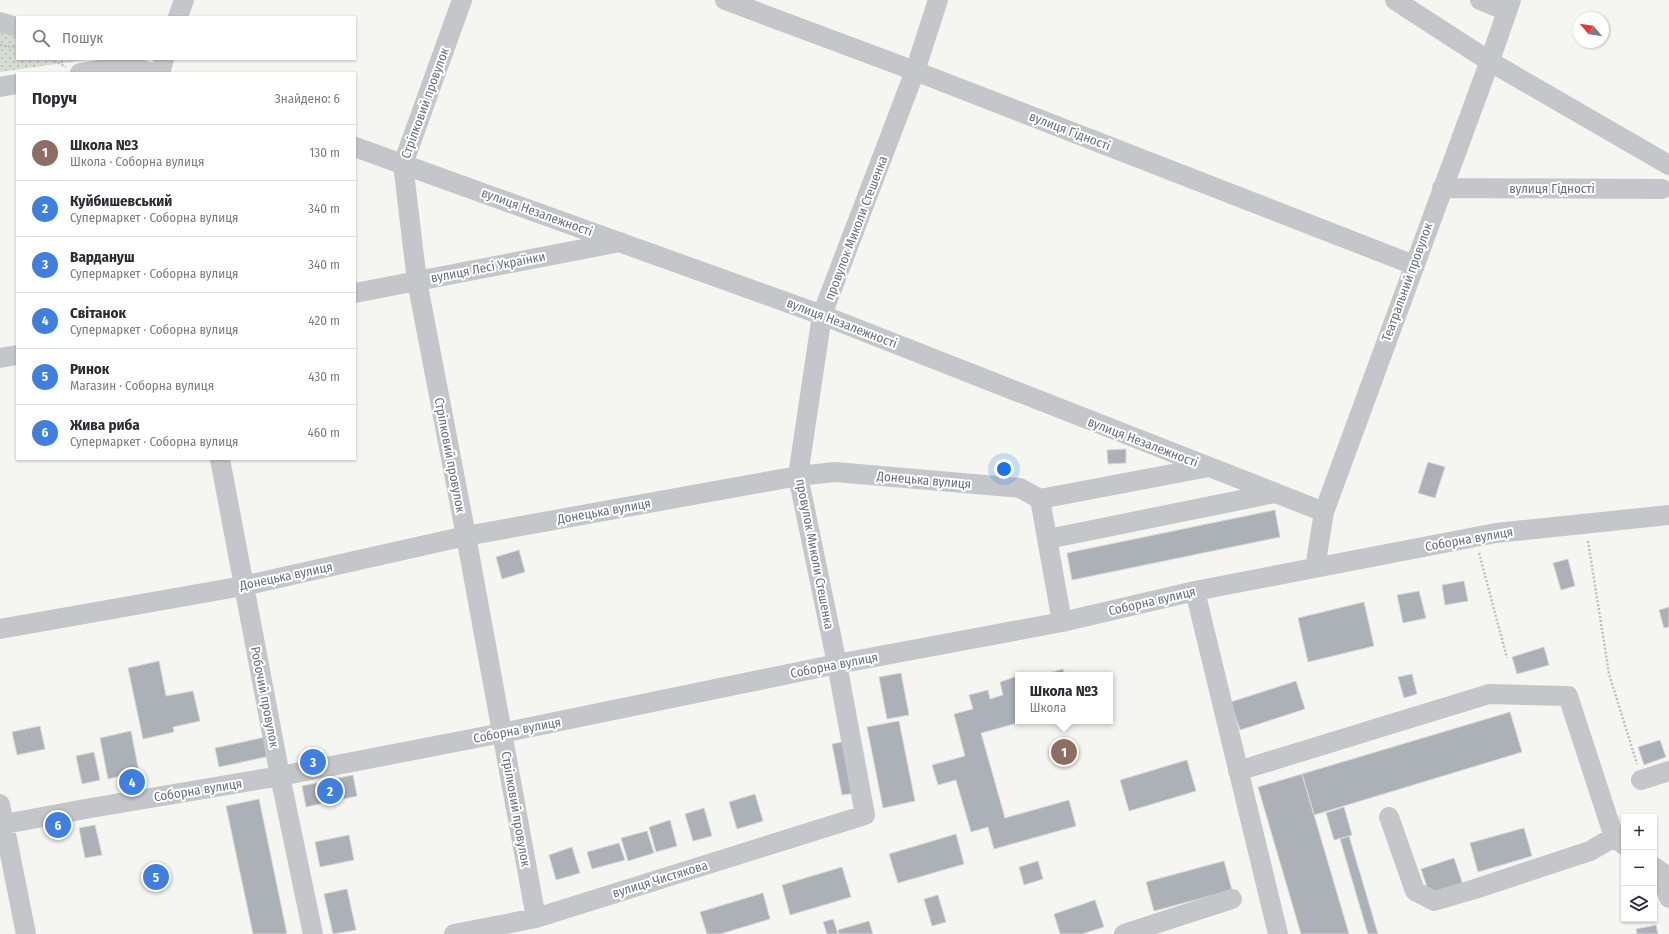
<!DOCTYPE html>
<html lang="uk">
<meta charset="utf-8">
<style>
:root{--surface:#fff;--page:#f7f7f7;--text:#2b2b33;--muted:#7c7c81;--line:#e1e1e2;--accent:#1a73e8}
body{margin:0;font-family:"Fira Sans Condensed",sans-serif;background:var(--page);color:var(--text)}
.controls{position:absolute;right:12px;bottom:12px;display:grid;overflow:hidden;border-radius:0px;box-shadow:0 1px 3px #0004}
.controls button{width:36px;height:36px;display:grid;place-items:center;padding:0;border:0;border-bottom:1px solid var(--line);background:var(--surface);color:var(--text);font:20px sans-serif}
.compass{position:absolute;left:1573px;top:12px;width:36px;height:36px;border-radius:50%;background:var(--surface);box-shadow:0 1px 3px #0004;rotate:299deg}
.you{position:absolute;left:1004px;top:469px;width:14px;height:14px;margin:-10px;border:3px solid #fff;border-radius:50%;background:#1a73e8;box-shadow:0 0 0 6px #1a73e833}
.badge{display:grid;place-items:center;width:26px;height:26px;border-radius:50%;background:var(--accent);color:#fff;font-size:13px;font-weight:700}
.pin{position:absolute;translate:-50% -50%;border:2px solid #fff;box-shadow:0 1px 4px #0006}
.popup{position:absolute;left:1015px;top:672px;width:98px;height:52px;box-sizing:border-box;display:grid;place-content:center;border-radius:0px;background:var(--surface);filter:drop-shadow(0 1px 3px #0005);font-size:13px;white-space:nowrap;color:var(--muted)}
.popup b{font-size:15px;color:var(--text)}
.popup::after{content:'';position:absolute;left:50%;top:100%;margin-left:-8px;border:8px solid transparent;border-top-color:var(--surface)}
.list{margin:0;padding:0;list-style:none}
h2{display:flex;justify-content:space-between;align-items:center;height:52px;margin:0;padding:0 16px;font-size:17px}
h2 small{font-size:13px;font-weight:400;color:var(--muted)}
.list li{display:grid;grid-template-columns:26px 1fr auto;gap:12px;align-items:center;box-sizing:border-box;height:56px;padding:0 16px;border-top:1px solid var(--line)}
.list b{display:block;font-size:15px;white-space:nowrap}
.list p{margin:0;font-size:13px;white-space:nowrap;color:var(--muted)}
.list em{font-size:13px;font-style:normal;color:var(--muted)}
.icon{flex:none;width:22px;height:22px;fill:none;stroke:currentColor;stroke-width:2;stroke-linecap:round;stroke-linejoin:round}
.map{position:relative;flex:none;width:1669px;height:934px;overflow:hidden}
.search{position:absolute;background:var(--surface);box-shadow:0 1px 3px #0004;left:16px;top:16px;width:340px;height:44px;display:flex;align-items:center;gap:10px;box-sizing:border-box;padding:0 14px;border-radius:0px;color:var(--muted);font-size:15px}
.panel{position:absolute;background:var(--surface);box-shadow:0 1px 3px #0004;left:16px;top:72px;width:340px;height:388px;border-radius:0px}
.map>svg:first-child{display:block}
</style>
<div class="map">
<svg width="1669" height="934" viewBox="0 0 1669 934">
<defs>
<pattern id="park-dots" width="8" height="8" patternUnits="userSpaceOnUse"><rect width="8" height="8" fill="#d5dcd3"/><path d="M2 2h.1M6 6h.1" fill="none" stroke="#b1b7b1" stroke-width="1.8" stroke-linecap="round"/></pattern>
</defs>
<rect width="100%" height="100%" fill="#f5f6f2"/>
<path fill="url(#park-dots)" d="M 0,25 L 17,31 L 17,59 L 92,59 L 0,72 Z"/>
<path fill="#acb1b8" stroke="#d7d7d5" d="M 1126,449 L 1126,463 L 1108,464 L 1107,450 Z
M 1428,462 L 1445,467 L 1435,498 L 1418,493 Z
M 1275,510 L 1280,537 L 1072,580 L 1067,553 Z
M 519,550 L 525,572 L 502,579 L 496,557 Z
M 1568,559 L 1575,586 L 1561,590 L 1553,563 Z
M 1464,581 L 1468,601 L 1445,605 L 1442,585 Z
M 1419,591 L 1426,618 L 1403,623 L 1397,595 Z
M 1364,602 L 1374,646 L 1308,662 L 1298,618 Z
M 1669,607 L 1669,627 L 1664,628 L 1659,610 Z
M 1544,647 L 1549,665 L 1517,674 L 1512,657 Z
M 159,661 L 166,696 L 193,691 L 200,721 L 173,727 L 174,732 L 143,739 L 128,668 Z
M 1063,669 L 1065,675 L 1043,675 Z
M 901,673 L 909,715 L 887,719 L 879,677 Z
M 1412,674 L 1417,694 L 1404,698 L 1398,677 Z
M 1018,676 L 1018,721 L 1025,721 L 981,733 L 1005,818 L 1069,800 L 1076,826 L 994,849 L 988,827 L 971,832 L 956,780 L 938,785 L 932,765 L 965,756 L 954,714 L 973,709 L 969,695 L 988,690 L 990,699 L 1003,695 L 1000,682 Z
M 1296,681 L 1305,709 L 1240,730 L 1231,702 Z
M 1510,712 L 1522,752 L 1314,815 L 1302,774 Z
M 899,721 L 915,801 L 883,808 L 867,727 Z
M 40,726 L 45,749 L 17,755 L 12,732 Z
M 131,731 L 139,772 L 108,779 L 100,738 Z
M 266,737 L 270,756 L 219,767 L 215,748 Z
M 1660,740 L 1666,757 L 1644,765 L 1638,747 Z
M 847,741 L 857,793 L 842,795 L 832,744 Z
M 94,752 L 100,780 L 82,784 L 76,756 Z
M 1187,760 L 1196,791 L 1129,811 L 1120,780 Z
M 1302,774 L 1349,934 L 1301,934 L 1258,787 Z
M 353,775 L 357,796 L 306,807 L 302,786 Z
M 755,794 L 763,821 L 737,829 L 729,802 Z
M 259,799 L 287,934 L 253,934 L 226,806 Z
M 1344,807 L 1352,835 L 1334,840 L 1326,813 Z
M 704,808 L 712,836 L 693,841 L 685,814 Z
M 670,820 L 677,846 L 656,852 L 649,827 Z
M 95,825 L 102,855 L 85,858 L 79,828 Z
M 1524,828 L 1532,856 L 1478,872 L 1470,843 Z
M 647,831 L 654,853 L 628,861 L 621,838 Z
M 956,834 L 964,864 L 898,883 L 889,854 Z
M 349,835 L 354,860 L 320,867 L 315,842 Z
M 1349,836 L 1378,934 L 1368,934 L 1340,839 Z
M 619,843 L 625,860 L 592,869 L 587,852 Z
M 572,847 L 580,873 L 556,880 L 549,855 Z
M 1454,858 L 1463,885 L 1430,896 L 1421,869 Z
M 1038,861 L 1043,879 L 1024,885 L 1019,867 Z
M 1224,861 L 1232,890 L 1154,911 L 1146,882 Z
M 842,867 L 851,897 L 790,915 L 782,885 Z
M 347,889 L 356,930 L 333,934 L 324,894 Z
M 763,893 L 770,919 L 720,934 L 707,934 L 700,912 Z
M 938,895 L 946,922 L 932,926 L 924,899 Z
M 1095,900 L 1104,927 L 1082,934 L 1060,934 L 1054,914 Z
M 833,919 L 838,934 L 827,934 L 823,922 Z
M 869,921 L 873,934 L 839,934 L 838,930 Z
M 1656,925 L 1658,934 L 1637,934 L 1636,929 Z"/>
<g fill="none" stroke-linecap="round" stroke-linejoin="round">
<path stroke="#bdbec1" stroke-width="2.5" stroke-dasharray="2 2" stroke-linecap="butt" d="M 0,45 L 17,48
M 51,59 L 66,67
M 1588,541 L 1609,674 L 1637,764
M 1479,553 L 1507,658"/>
<path stroke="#c4c6ca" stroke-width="20" d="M 462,0 L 403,164 L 417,281 L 466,536 L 536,918
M 725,0 L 915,71 L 1414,265
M 1395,0 L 1489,61 L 1669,165
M 1480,0 L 1507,11
M 178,17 L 184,0
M 0,22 L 17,27
M 116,61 L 152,73
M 80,73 L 128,65
M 160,73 L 164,59
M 0,87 L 17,84
M 355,147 L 822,315 L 1324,512
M 1442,188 L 1662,189
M 355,293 L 620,242
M 0,358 L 17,355
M 220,459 L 280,776 L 313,934
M 1040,499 L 1062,622
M 1048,539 L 1275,493
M 1315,568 L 1324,512 L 1488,66 L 1511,0
M 1195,591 L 1278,934
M 0,629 L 243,586 L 466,536 L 798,476 L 835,472 L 1020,488 L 1040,499 L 1209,467
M 1238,771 L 1489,694 L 1568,696 L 1614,837 L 1624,845
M 1641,780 L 1669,771
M 0,804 L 26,934
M 1389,817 L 1415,891 L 1434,901 L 1475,889 L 1590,851 L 1614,837
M 0,825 L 85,809 L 280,776 L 502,733 L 837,664 L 1062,622 L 1195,591 L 1496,533 L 1669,515
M 1654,867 L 1661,872 L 1669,898
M 454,934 L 536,918 L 865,815 L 837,664 L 798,476 L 822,315 L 915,71 L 938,0
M 1124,934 L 1232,899"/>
</g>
<g text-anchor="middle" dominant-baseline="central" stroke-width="4" stroke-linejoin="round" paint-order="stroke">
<g font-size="13" fill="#667082" stroke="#fff">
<text transform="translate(425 103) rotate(-70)">Стрілковий провулок</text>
<text transform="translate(1070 131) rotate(21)">вулиця Гідності</text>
<text x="1552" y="188">вулиця Гідності</text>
<text transform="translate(537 212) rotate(20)">вулиця Незалежності</text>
<text transform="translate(856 228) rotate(-69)">провулок Миколи Стешенка</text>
<text transform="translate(488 267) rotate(-11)">вулиця Лесі Українки</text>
<text transform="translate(1407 282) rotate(-70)">Театральний провулок</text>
<text transform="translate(842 323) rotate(21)">вулиця Незалежності</text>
<text transform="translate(1143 442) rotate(21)">вулиця Незалежності</text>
<text transform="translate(450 455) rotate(79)">Стрілковий провулок</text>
<text transform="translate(924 480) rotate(5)">Донецька вулиця</text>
<text transform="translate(604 511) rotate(-10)">Донецька вулиця</text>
<text transform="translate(1469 539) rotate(-10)">Соборна вулиця</text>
<text transform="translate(815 554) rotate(79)">провулок Миколи Стешенка</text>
<text transform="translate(286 576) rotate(-12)">Донецька вулиця</text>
<text transform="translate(1152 601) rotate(-13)">Соборна вулиця</text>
<text transform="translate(834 665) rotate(-11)">Соборна вулиця</text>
<text transform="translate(265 697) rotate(79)">Робочий провулок</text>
<text transform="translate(517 730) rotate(-11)">Соборна вулиця</text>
<text transform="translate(198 790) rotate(-9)">Соборна вулиця</text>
<text transform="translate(516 809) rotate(80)">Стрілковий провулок</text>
<text transform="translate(660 879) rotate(-17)">вулиця Чистякова</text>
</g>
</g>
</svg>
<div class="controls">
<button>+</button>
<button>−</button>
<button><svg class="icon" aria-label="layers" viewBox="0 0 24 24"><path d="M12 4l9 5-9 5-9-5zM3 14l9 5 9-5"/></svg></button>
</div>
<svg class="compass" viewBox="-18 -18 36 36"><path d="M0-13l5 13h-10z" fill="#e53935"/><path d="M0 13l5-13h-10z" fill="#7c7c81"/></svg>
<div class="you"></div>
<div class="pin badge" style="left:1064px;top:752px;background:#8d6e63">1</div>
<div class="popup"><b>Школа №3</b>Школа</div>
<div class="pin badge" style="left:330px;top:791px;background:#3f7fe0">2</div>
<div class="pin badge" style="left:313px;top:762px;background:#3f7fe0">3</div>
<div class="pin badge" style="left:132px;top:782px;background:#3f7fe0">4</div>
<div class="pin badge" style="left:156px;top:877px;background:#3f7fe0">5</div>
<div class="pin badge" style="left:58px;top:825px;background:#3f7fe0">6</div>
<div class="search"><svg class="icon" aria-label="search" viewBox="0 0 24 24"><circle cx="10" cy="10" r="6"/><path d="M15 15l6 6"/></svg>Пошук</div>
<section class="panel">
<h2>Поруч<small>Знайдено: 6</small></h2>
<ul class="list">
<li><span class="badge" style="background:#8d6e63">1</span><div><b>Школа №3</b><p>Школа · Соборна вулиця</p></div><em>130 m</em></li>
<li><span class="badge" style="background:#3f7fe0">2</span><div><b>Куйбишевський</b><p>Супермаркет · Соборна вулиця</p></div><em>340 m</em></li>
<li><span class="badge" style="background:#3f7fe0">3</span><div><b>Вардануш</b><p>Супермаркет · Соборна вулиця</p></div><em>340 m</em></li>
<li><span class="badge" style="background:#3f7fe0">4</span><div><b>Світанок</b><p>Супермаркет · Соборна вулиця</p></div><em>420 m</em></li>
<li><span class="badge" style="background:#3f7fe0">5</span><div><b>Ринок</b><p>Магазин · Соборна вулиця</p></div><em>430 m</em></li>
<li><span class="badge" style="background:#3f7fe0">6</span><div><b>Жива риба</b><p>Супермаркет · Соборна вулиця</p></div><em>460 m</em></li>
</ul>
</section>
</div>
